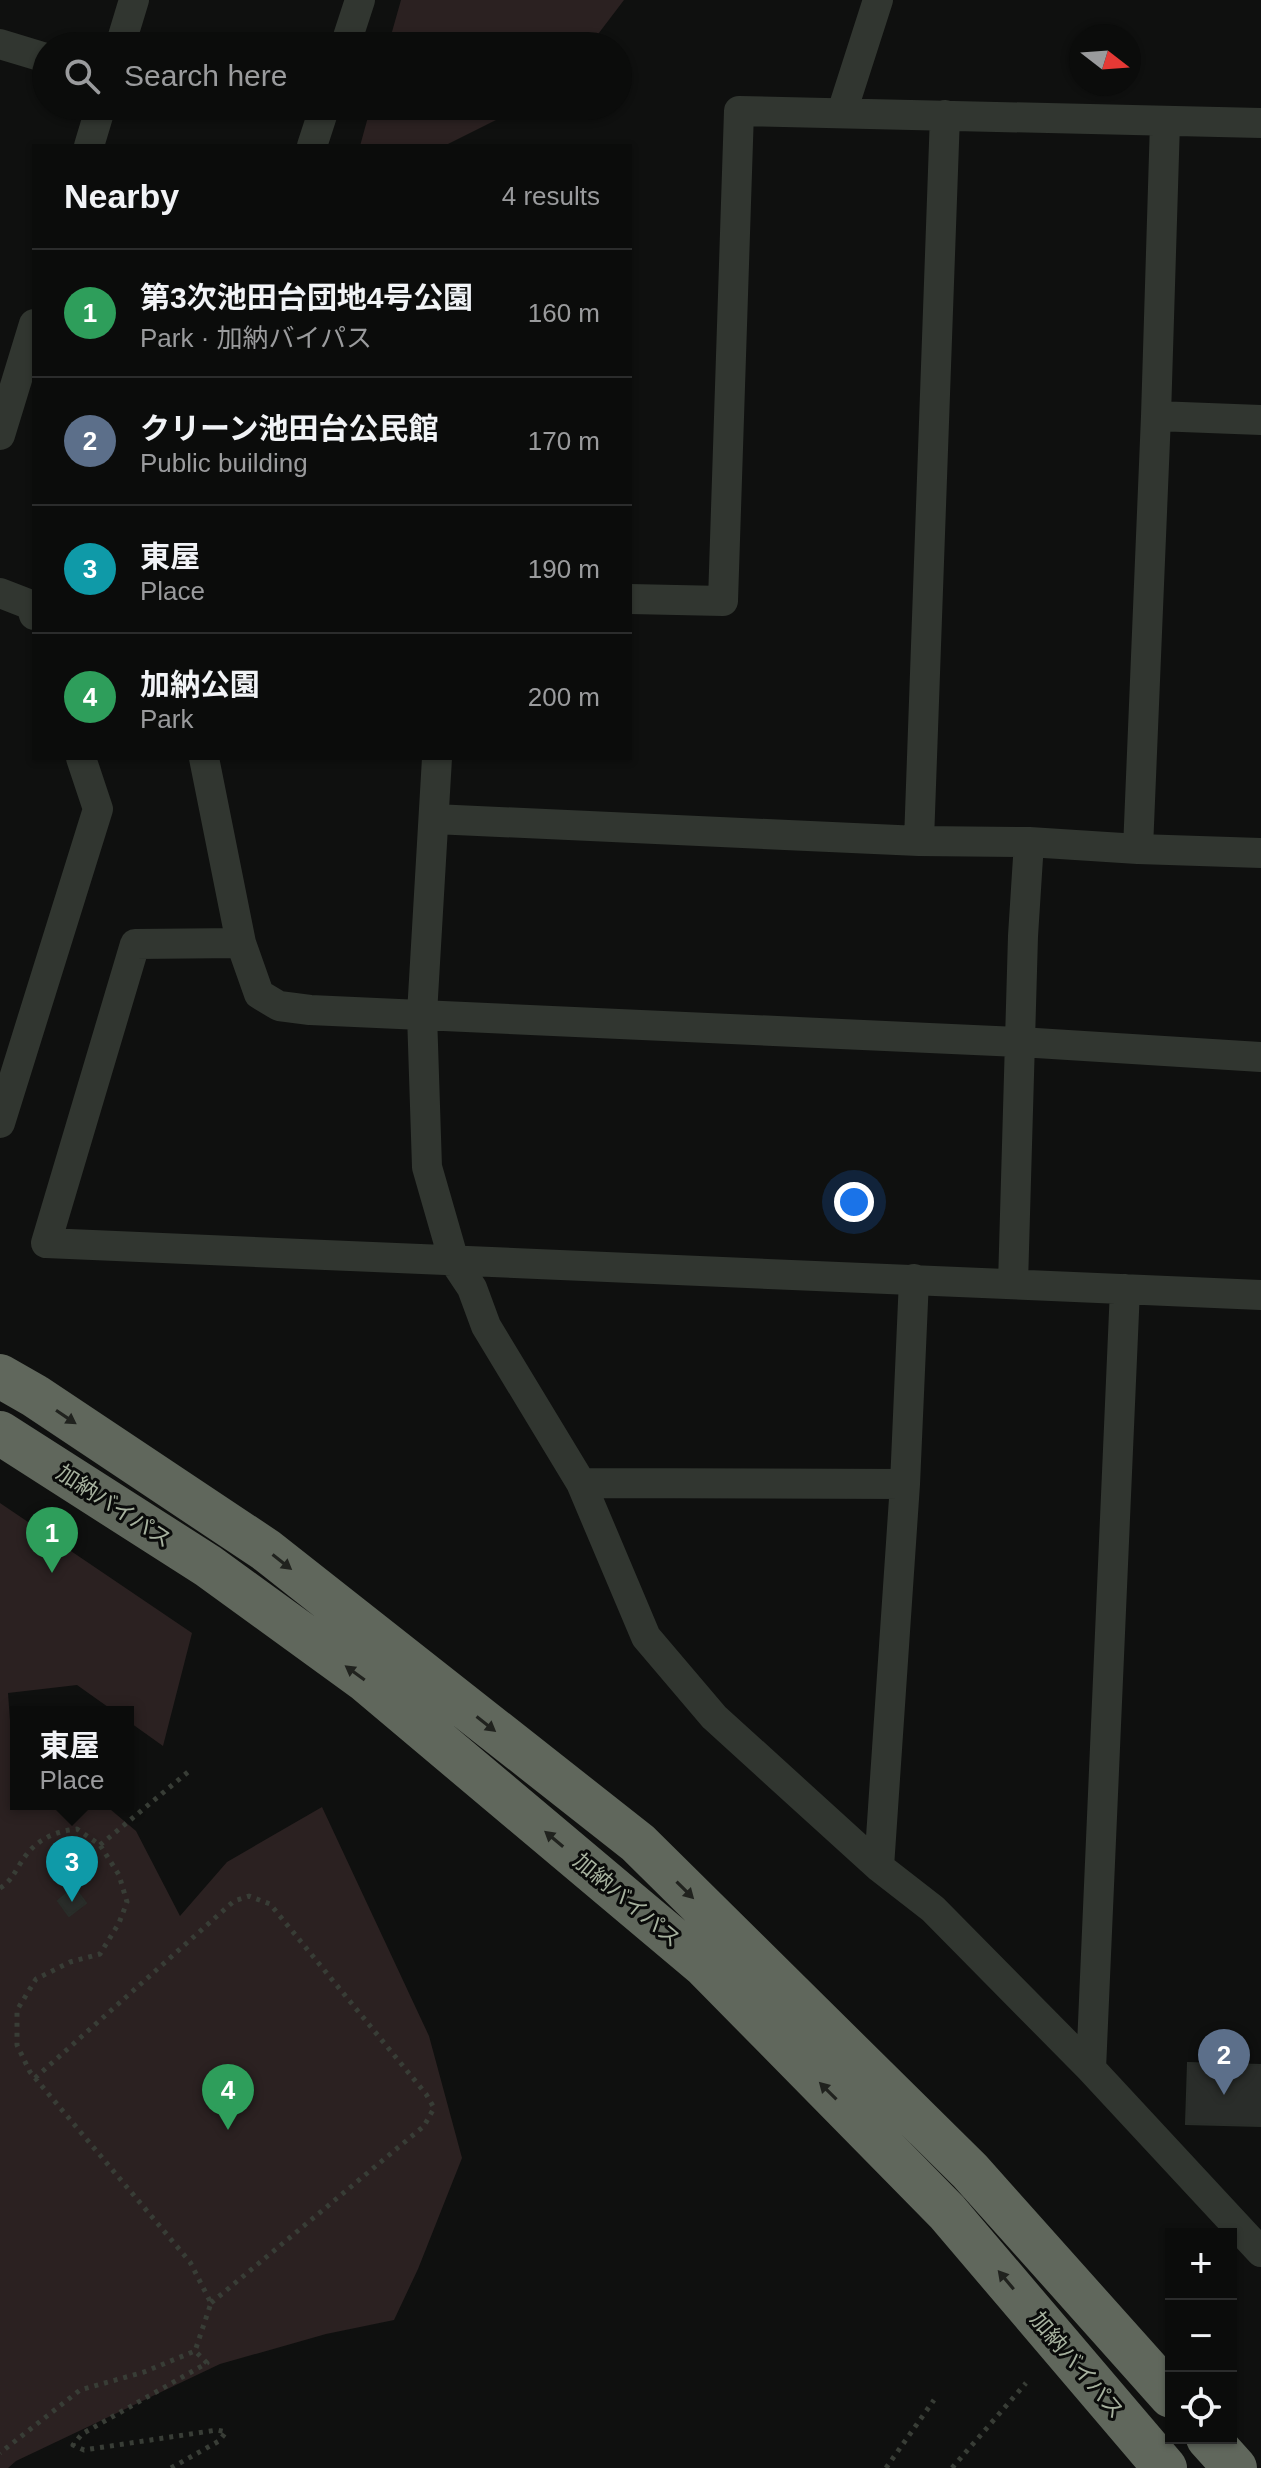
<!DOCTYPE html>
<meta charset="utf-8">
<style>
:root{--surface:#0b0c0b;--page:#141514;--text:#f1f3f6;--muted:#9a9b9d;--line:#2b2c2c;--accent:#d93025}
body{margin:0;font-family:Helvetica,"Noto Sans JP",sans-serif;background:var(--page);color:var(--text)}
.controls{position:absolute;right:24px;bottom:24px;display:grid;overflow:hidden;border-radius:0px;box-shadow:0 2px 6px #0004}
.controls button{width:72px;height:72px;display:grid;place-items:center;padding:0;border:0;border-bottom:2px solid var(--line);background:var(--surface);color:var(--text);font:40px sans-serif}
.compass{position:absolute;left:1069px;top:24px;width:72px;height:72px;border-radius:50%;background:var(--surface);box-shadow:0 2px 6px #0004;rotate:107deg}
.you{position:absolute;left:854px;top:1202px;width:28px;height:28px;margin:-20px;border:6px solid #fff;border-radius:50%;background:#1a73e8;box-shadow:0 0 0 12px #1a73e833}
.badge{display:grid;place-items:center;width:52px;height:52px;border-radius:50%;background:var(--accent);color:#fff;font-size:26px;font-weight:700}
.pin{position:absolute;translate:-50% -66px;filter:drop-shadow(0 2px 4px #0008)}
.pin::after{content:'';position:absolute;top:42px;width:28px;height:24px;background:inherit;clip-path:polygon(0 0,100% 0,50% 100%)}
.popup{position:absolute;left:10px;top:1706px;width:124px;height:104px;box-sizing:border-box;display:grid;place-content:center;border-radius:0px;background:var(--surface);filter:drop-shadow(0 2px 6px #0005);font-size:26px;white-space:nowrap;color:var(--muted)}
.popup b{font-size:30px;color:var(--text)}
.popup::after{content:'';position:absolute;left:50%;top:100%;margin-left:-16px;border:16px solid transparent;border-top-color:var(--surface)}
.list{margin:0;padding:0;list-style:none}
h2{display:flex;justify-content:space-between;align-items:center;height:104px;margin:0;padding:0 32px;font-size:34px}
h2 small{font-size:26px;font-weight:400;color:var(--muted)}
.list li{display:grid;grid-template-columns:52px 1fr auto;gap:24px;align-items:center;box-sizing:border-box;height:128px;padding:0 32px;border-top:2px solid var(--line)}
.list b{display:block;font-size:30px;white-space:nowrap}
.list p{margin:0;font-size:26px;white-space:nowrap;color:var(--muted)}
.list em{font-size:26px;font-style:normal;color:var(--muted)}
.icon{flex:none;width:44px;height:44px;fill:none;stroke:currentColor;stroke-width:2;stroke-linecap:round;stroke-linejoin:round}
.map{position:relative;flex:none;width:1261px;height:2468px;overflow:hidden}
.search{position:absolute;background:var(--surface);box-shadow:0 2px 6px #0004;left:32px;top:32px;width:600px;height:88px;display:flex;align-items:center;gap:20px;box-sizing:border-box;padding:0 28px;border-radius:44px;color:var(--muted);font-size:30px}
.panel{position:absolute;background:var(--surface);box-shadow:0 2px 6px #0004;left:32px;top:144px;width:600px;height:616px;border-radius:0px}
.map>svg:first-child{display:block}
</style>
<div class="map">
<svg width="1261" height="2468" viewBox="0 0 1261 2468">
<rect width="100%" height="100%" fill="#0f100f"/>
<path fill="#2b2121" d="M 401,0 L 624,0 L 589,46 L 388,46 Z
M 371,106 L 524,106 L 444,146 L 360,146 Z
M 0,1503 L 192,1633 L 163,1746 L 128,1721 L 128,1712 L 115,1712 L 77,1685 L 8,1693 L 16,1804 L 104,1804 L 136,1831 L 180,1916 L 227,1862 L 322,1807 L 429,2036 L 462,2158 L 418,2269 L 394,2320 L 326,2334 L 220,2364 L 16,2461 L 8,2468 L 0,2468 Z"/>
<path fill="#2a2d2a" stroke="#292d29" stroke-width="2" d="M 74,1887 L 86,1903 L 69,1916 L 58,1901 Z
M 1188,2063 L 1261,2065 L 1261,2126 L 1186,2124 Z"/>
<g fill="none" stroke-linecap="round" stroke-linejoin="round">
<path stroke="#383d36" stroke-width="5" stroke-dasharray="4 6" stroke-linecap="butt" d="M 100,1845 L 188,1772
M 0,1888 C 10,1882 14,1874 20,1864 C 34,1841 51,1832 77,1829 L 100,1845 L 119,1875 L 127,1902 L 119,1923 L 100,1954 L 70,1962 L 36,1979 L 17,2010 L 17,2045 L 30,2072 L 190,2262 L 211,2303 L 195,2351 L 144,2372 L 80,2390 L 0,2453
M 35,2078 L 234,1901 L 249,1896 L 270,1904 L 426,2094 L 434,2108 L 424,2126 L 211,2303
M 171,2468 L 219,2441 L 226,2432 L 217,2430 L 84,2450 L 73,2445 L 82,2434 L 207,2363 L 195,2351
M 886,2468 L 934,2400
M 952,2468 L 1026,2383"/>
<path stroke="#313630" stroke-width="30" d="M 0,44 L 46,58
M 120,46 L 134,0
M 345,46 L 360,0
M 842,112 L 878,0
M 89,146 L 101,106
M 312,146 L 325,106
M 1156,416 L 1261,420
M 0,435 L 34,324
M 0,593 L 31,605 L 34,615
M 630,599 L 723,601 L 739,111 L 1261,123
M 204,758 L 241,943 L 259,994 L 279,1006 L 310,1010 L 1020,1042 L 1261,1057
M 437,758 L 422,1014 L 427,1167 L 454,1261 L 472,1288 L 486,1326 L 581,1483 L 646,1637 L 714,1717 L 879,1867 L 933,1909 L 1091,2069 L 1261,2252
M 434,819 L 919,841 L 1029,842 L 1138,849 L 1261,853
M 919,841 L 945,115
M 1138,849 L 1156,416 L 1165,122
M 241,943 L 135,944 L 46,1243 L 1261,1295
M 0,1123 L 98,809 L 81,758
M 1013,1284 L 1023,936 L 1029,842
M 581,1483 L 905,1484
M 879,1867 L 905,1484 L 914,1279
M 1091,2069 L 1125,1289"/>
<path stroke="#60675c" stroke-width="44" d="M 0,1376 L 35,1396 L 266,1550 L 638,1843 L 970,2171 L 1171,2396
M 0,1433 L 208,1566 L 365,1680 L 705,1966 L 947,2212 L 1165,2468
M 1208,2438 L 1235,2468"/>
</g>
<defs><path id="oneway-solid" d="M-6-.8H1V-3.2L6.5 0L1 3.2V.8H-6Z" transform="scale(2)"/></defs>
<g fill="#20221e">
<use href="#oneway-solid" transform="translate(66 1417) rotate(34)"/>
<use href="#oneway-solid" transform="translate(282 1562) rotate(38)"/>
<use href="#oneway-solid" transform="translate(355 1673) rotate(-144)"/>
<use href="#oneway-solid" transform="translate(486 1724) rotate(38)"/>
<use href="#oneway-solid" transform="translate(554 1839) rotate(-140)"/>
<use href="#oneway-solid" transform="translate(685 1890) rotate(45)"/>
<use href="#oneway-solid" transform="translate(828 2091) rotate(-135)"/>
<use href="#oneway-solid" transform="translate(1006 2280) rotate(-130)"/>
</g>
<g text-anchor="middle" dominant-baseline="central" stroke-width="6" stroke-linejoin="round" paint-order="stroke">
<g font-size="22" fill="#a7b29f" stroke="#0a0b0a">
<text transform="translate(114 1506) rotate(33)">加納バイパス</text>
<text transform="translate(627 1900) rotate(40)">加納バイパス</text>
<text transform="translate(1077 2365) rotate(50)">加納バイパス</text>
</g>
</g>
</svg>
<div class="controls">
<button>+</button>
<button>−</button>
<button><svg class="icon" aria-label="locate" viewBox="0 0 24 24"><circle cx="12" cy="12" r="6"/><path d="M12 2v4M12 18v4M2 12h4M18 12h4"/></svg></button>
</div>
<svg class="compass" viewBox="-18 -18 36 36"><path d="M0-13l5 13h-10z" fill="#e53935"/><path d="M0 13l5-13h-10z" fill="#9a9b9d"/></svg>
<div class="you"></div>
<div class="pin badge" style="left:52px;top:1573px;background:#2e9e5b">1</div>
<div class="pin badge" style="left:1224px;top:2095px;background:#5c6f8a">2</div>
<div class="pin badge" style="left:72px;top:1902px;background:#0f9aa8">3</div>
<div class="popup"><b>東屋</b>Place</div>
<div class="pin badge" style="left:228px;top:2130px;background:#2e9e5b">4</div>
<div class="search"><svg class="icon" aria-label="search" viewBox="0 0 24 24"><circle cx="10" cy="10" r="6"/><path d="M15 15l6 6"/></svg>Search here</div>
<section class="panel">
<h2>Nearby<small>4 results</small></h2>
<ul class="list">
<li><span class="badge" style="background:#2e9e5b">1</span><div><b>第3次池田台団地4号公園</b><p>Park · 加納バイパス</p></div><em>160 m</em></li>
<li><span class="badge" style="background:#5c6f8a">2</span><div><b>クリーン池田台公民館</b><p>Public building</p></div><em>170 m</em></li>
<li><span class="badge" style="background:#0f9aa8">3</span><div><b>東屋</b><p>Place</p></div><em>190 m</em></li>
<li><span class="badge" style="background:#2e9e5b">4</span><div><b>加納公園</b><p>Park</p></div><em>200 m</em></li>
</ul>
</section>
</div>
